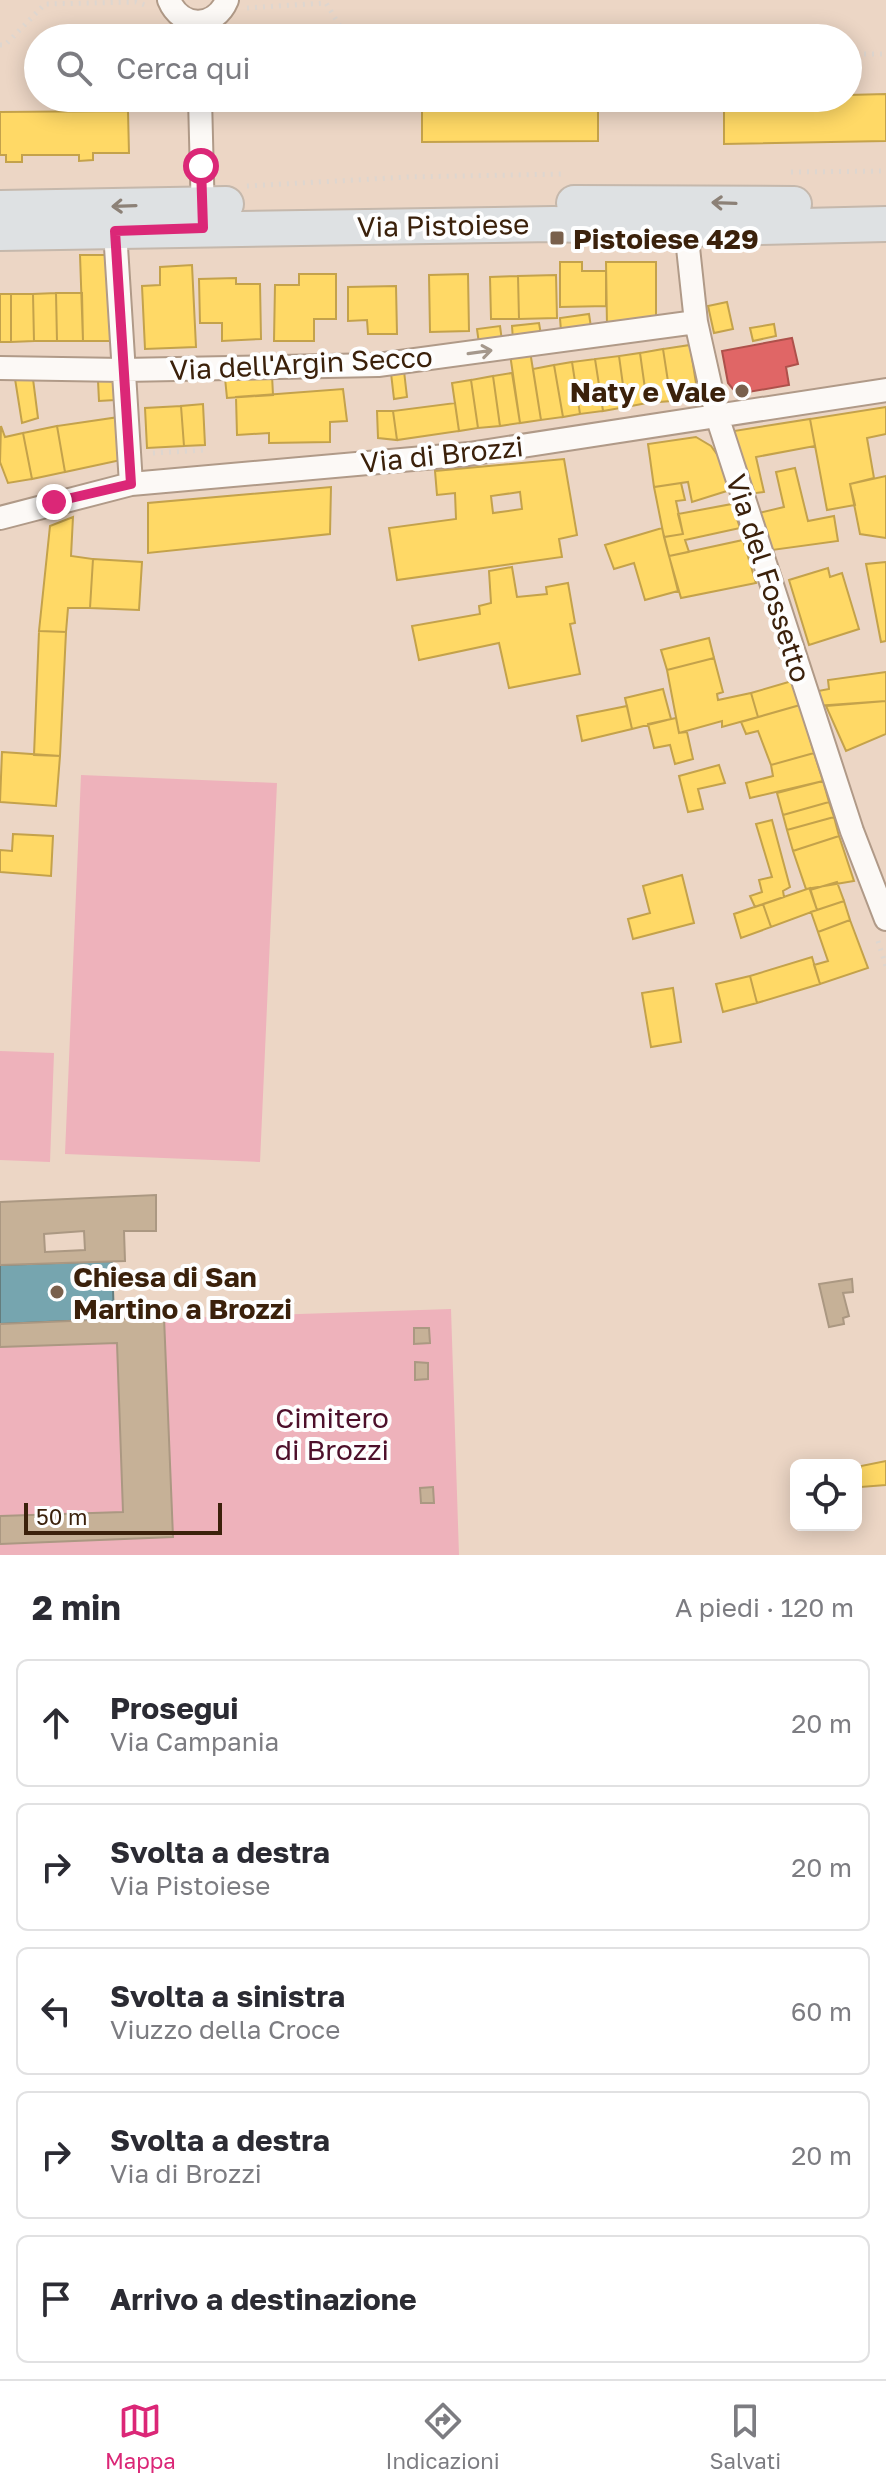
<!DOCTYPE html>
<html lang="it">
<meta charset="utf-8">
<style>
:root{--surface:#fff;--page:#f7f7f7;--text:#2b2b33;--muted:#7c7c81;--line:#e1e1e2;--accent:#db2777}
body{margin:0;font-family:"Golos Text",sans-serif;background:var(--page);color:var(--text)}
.controls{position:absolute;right:24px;bottom:24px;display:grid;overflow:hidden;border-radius:12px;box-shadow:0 4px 20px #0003}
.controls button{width:72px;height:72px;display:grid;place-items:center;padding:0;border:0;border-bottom:2px solid var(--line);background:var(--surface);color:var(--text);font:40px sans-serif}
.scale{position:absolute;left:24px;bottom:20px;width:198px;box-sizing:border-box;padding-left:8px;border:4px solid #3b210b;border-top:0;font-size:22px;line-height:28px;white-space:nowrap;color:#3b210b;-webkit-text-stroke:6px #fefefe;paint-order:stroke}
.stop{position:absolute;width:24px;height:24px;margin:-18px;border:6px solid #db2777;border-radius:50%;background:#fff}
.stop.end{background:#db2777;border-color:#fff;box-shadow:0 2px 8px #0008}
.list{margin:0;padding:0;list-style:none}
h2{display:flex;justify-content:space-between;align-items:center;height:104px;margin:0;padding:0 32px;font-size:34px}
h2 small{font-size:26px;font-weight:400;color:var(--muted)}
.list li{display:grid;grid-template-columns:52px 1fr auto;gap:24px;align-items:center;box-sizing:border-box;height:128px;margin:0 16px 16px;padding:0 16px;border:2px solid var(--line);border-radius:12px}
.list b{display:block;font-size:30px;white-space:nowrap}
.list p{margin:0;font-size:26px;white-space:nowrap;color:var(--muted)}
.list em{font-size:26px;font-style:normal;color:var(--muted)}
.icon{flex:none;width:44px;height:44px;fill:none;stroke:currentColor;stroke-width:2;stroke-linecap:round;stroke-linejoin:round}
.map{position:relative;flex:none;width:886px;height:1555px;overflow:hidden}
.search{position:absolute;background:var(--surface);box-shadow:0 4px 20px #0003;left:24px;right:24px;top:24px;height:88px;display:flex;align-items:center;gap:20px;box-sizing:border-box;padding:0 28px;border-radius:44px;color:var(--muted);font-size:30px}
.sheet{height:824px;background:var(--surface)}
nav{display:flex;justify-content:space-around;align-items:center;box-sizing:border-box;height:112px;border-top:2px solid var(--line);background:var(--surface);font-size:22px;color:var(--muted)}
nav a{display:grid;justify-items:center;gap:4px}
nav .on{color:var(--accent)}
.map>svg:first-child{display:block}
</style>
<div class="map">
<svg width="886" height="1555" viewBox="0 0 886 1555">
<rect width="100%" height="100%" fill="#ecd6c5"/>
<path fill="#eeb2bb" d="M 81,775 L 277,783 L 260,1162 L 65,1154 Z
M 0,1051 L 54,1053 L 50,1162 L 0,1160 Z
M 451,1309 L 459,1555 L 0,1555 L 0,1324 Z"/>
<path fill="#ffd966" stroke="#c4a24b" stroke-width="2" fill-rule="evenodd" d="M 886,94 L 886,141 L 724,144 L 724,98 L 848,98 L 848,95 Z
M 422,98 L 587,98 L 587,102 L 598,102 L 598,141 L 422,142 Z
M 128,111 L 129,153 L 93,153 L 93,160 L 79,161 L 79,155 L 22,155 L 22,162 L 6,162 L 6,155 L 0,155 L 0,112 Z
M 80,255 L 107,255 L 112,341 L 83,341 Z
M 560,262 L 582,262 L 582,271 L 606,271 L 606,306 L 560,307 Z
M 606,262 L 656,262 L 656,321 L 607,326 Z
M 192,265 L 196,347 L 145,349 L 142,286 L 160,285 L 160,267 Z
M 299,274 L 336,274 L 336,319 L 314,319 L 314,341 L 274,341 L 275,285 L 299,285 Z
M 468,274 L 469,331 L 430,332 L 429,275 Z
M 556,275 L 557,318 L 519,319 L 518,276 Z
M 518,276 L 519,319 L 491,319 L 490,277 Z
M 236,278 L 236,284 L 260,284 L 261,339 L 222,341 L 222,323 L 200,323 L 199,279 Z
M 396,286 L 397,334 L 368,334 L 367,320 L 348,321 L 348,287 Z
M 56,293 L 57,341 L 34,341 L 33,294 Z
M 56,293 L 82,293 L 83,341 L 57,341 Z
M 0,294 L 11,294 L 11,342 L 0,342 Z
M 11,294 L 33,294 L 34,341 L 11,342 Z
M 727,302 L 733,329 L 714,333 L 708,306 Z
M 589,314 L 591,327 L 561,331 L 560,318 Z
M 539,323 L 541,335 L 513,340 L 512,326 Z
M 774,324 L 776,336 L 753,341 L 750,328 Z
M 500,326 L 502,341 L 479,344 L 477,329 Z
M 690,345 L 698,396 L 671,401 L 663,349 Z
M 663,349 L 671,401 L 647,403 L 640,353 Z
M 530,351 L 541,420 L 520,423 L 510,354 Z
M 640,353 L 647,403 L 626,407 L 619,356 Z
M 619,356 L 626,407 L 603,411 L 595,359 Z
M 595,359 L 603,411 L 580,414 L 572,362 Z
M 572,362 L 580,414 L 563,417 L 554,365 Z
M 554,365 L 563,417 L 541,420 L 533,369 Z
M 404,371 L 407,397 L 394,399 L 391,373 Z
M 512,373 L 520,423 L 500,426 L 493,376 Z
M 272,375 L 273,395 L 227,398 L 225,378 Z
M 493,376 L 500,426 L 478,428 L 471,380 Z
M 15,379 L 33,379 L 38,418 L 22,423 Z
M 114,380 L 115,400 L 99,401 L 98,381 Z
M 471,380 L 478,428 L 459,431 L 452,383 Z
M 343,389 L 347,421 L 330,422 L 330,442 L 269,443 L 269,433 L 237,435 L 236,397 Z
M 455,403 L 459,431 L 397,440 L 393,411 Z
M 203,404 L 205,445 L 184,446 L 181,406 Z
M 181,406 L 184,446 L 147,448 L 145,408 Z
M 886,407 L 886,434 L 867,438 L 874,478 L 850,484 L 855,505 L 827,510 L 810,419 Z
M 377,411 L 393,411 L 397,440 L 378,438 Z
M 119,417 L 121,460 L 65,472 L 57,426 Z
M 810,419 L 815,446 L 756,457 L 764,492 L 748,494 L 734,431 Z
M 1,426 L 5,437 L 23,433 L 32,479 L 8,483 L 0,462 Z
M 57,426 L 65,472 L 32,479 L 23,433 Z
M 696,437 L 711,446 L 724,464 L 730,490 L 692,502 L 688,482 L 654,487 L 648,444 Z
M 564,459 L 577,535 L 559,539 L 562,557 L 397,580 L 389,528 L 456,519 L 455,493 L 437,495 L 435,471 ZM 520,492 L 522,509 L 493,513 L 491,496 Z
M 795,468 L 808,521 L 834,516 L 838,541 L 765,551 L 755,514 L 784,507 L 776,472 Z
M 886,476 L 886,538 L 860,534 L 850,484 Z
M 681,483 L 685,500 L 676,501 L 683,534 L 664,537 L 654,487 Z
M 331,487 L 330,534 L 148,553 L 148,503 Z
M 732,504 L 740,528 L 685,540 L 689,552 L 669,556 L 664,537 L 683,534 L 678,514 Z
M 73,517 L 71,556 L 93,559 L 90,608 L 68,608 L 66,632 L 39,631 L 50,526 Z
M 662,528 L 678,591 L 645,600 L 634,563 L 614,569 L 605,545 Z
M 743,540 L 756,583 L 681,598 L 669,556 Z
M 93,559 L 142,562 L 139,610 L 90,608 Z
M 886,562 L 886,641 L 881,642 L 866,564 Z
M 512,567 L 517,597 L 547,594 L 546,587 L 568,583 L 575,623 L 570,624 L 580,674 L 509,688 L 499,643 L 419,660 L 412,626 L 480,614 L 479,606 L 491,603 L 489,571 Z
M 828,568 L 830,577 L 842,573 L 859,629 L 809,645 L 789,580 Z
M 39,631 L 66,632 L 60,756 L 34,755 Z
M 709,638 L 714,658 L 667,670 L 661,650 Z
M 714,658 L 723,692 L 717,694 L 718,700 L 751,693 L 758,717 L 722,727 L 722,721 L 679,733 L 667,670 Z
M 886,672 L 886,701 L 815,706 L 813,692 L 829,689 L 828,680 Z
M 792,681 L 800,705 L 758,717 L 751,693 Z
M 663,689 L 671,719 L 632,729 L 625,698 Z
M 886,701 L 886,734 L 846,751 L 826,706 Z
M 800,705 L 814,753 L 771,765 L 758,731 L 746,734 L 741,722 Z
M 627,706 L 632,729 L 582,741 L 577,716 Z
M 676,718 L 679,733 L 687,732 L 693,759 L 675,764 L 670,745 L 654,748 L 648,724 Z
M 2,752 L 60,756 L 56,806 L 0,802 Z
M 814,753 L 823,781 L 750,798 L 746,783 L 773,776 L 771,765 Z
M 719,765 L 725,783 L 698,789 L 703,809 L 688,812 L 679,776 Z
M 823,781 L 829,802 L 783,815 L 777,793 Z
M 829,802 L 834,817 L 787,830 L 783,815 Z
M 834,817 L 839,836 L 793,851 L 787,830 Z
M 772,820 L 790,887 L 783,891 L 784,897 L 755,907 L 750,896 L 762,892 L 759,880 L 772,877 L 756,824 Z
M 13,834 L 53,836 L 51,876 L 0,872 L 0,850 L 12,851 Z
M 839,836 L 854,881 L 806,889 L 793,851 Z
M 682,875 L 694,923 L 633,939 L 628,919 L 650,913 L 643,886 Z
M 837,882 L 844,901 L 817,910 L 810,890 Z
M 810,888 L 817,910 L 771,927 L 763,904 Z
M 844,901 L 850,920 L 818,932 L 811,912 Z
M 763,904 L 771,927 L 741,938 L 734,914 Z
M 850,920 L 868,968 L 820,984 L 814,965 L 828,961 L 818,932 Z
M 812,957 L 820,984 L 757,1003 L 750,976 Z
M 750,976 L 757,1003 L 723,1012 L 716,984 Z
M 673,988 L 681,1042 L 651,1047 L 642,993 Z
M 886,1461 L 886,1485 L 861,1487 L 861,1466 Z"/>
<path fill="#e06666" stroke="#ae514b" stroke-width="2" d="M 792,338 L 798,364 L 786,367 L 789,385 L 737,394 L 728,383 L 722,351 Z"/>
<path fill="#76a5af" stroke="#647d7e" stroke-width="2" d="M 112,1261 L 114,1319 L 0,1324 L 0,1265 Z"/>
<path fill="#c6b197" stroke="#ab9882" stroke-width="2" fill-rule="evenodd" d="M 156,1195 L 156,1231 L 124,1231 L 125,1261 L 0,1265 L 0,1202 ZM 84,1231 L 85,1250 L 45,1252 L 44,1234 Z
M 852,1279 L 853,1292 L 843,1293 L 849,1316 L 843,1318 L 844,1324 L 829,1327 L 819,1284 Z
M 164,1317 L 173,1537 L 0,1544 L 0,1516 L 123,1512 L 117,1343 L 0,1347 L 0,1324 Z
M 414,1328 L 429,1328 L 430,1343 L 414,1344 Z
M 415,1362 L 428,1363 L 428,1379 L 415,1380 Z
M 433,1487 L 434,1503 L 421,1503 L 420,1488 Z"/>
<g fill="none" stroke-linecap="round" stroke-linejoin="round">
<defs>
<path id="minor" d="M 169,0 C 181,29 215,29 227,0
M 200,98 L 203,217
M 686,229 L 696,322 L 717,416 L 852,831 L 886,919
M 115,231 L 131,484
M 0,368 L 123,370 L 378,365 L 696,322
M 0,518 L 131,484 L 469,454 L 886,390"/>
<path id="primary" d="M 574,203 L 794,204
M 0,208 L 226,204
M 0,233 L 553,224 L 686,229 L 886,224"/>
</defs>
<use href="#minor" stroke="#b09a88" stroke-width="26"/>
<use href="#primary" stroke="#c5b8ac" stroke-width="38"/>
<path stroke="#ded6cf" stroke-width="5" stroke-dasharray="2 6" stroke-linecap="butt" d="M 247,8 L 326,3 L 347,38
M 0,45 L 5,45 L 45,4 L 136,2 L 148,6
M 848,54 L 886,54
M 791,172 L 886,171
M 247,186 L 408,177 L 565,174
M 153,453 L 206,450
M 878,941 L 886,966"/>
<use href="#minor" stroke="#fcf9f6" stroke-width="22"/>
<use href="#primary" stroke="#dee1e3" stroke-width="34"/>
</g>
<defs><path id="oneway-shaft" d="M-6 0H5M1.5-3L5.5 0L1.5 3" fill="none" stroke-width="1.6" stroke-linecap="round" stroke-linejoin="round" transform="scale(2)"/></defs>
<g stroke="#8c8177">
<use href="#oneway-shaft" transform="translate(724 203) rotate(-178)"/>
<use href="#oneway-shaft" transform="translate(124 206) rotate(178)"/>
</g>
<use stroke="#a5988c" href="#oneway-shaft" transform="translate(480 352) rotate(-8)"/>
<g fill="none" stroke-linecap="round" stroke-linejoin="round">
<path stroke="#db2777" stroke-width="10" d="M 54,502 L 131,484 L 115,231 L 203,228 L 201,166"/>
</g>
<g fill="#79604c" stroke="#fefefe" stroke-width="3">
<rect x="549" y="230" width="16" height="16" rx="4"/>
<circle cx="742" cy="391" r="8"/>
<circle cx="57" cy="1292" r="8"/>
</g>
<g text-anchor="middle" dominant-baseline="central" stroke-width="8" stroke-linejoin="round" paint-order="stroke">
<g font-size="28" fill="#3b210b" stroke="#fefefe">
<text transform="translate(443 225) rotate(-1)">Via Pistoiese</text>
<text transform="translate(301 363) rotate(-3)">Via dell'Argin Secco</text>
<text transform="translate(442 454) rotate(-6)">Via di Brozzi</text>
<text transform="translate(769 578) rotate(72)">Via del Fossetto</text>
</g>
<g font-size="28" font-weight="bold" fill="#3b210b" stroke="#fefefe" text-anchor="start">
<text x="573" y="238">Pistoiese 429</text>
<text x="726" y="391" text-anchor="end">Naty e Vale</text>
<text x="73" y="1276">Chiesa di San<tspan x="73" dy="32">Martino a Brozzi</tspan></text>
</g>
<g font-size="28" fill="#4d0f2a" stroke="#fefefe">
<text x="332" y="1417">Cimitero<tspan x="332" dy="32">di Brozzi</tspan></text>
</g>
</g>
</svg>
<div class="controls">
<button><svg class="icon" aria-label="locate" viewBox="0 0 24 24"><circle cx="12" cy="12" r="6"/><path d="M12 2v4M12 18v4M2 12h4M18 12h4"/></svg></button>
</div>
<div class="scale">50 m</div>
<div class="stop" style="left:201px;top:166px"></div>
<div class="stop end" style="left:54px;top:502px"></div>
<div class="search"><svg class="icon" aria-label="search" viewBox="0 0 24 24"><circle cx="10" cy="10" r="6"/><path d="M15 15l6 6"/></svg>Cerca qui</div>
</div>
<section class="sheet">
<h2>2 min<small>A piedi · 120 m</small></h2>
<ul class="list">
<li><svg class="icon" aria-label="ahead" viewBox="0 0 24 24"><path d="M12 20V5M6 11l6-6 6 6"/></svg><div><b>Prosegui</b><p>Via Campania</p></div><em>20 m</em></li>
<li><svg class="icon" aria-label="right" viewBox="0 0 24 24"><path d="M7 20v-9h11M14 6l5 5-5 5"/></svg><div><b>Svolta a destra</b><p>Via Pistoiese</p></div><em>20 m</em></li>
<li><svg class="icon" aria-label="left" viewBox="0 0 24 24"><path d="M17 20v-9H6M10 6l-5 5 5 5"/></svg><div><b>Svolta a sinistra</b><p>Viuzzo della Croce</p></div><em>60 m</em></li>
<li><svg class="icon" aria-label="right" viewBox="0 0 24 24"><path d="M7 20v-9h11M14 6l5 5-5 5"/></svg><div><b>Svolta a destra</b><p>Via di Brozzi</p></div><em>20 m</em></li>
<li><svg class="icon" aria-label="arrive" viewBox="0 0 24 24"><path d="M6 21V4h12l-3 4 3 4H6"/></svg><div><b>Arrivo a destinazione</b></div></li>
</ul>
</section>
<nav>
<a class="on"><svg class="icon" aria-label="map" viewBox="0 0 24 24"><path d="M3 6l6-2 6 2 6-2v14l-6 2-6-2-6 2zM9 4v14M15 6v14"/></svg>Mappa</a>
<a><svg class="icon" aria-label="directions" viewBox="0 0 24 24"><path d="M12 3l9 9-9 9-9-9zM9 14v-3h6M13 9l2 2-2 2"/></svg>Indicazioni</a>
<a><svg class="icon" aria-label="saved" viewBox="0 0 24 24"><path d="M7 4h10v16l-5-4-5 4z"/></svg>Salvati</a>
</nav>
